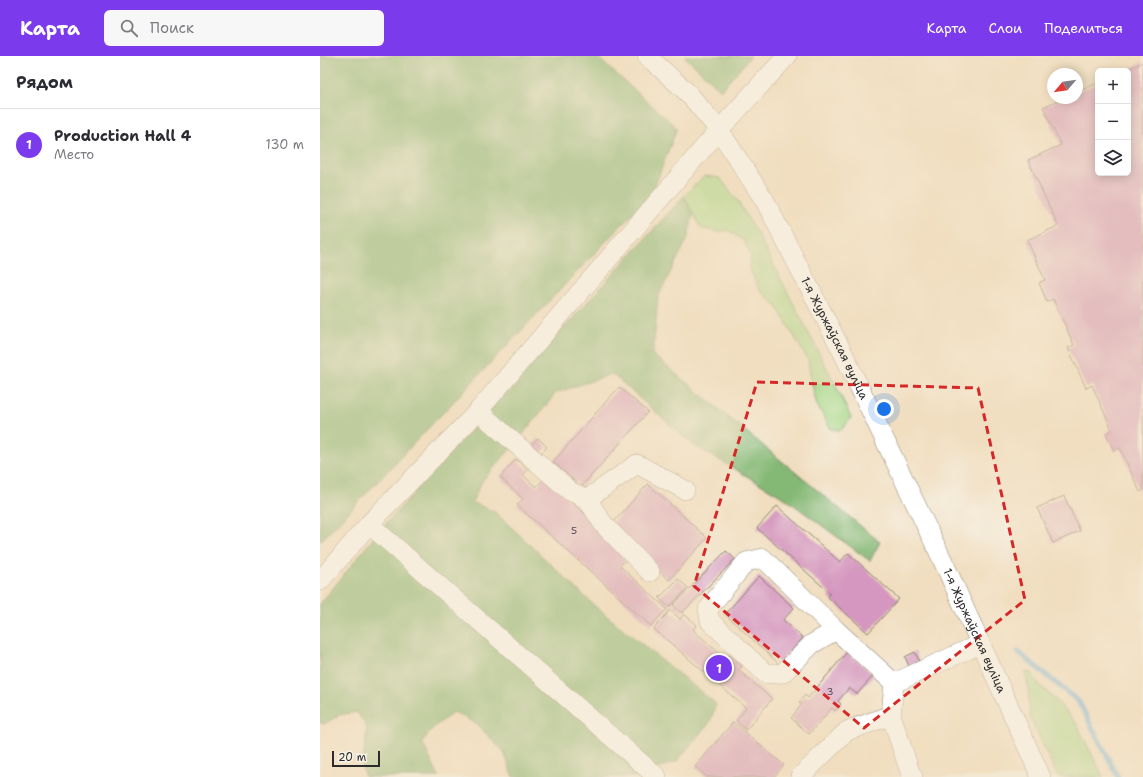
<!DOCTYPE html>
<html lang="ru">
<meta charset="utf-8">
<style>
:root{--surface:#fff;--page:#f7f7f7;--text:#2b2b33;--muted:#7c7c81;--line:#e1e1e2;--accent:#7c3aed}
body{margin:0;font-family:"Shantell Sans",sans-serif;background:var(--page);color:var(--text)}
.controls{position:absolute;right:12px;top:12px;display:grid;overflow:hidden;border-radius:6px;box-shadow:0 2px 10px #0003}
.controls button{width:36px;height:36px;display:grid;place-items:center;padding:0;border:0;border-bottom:1px solid var(--line);background:var(--surface);color:var(--text);font:20px sans-serif}
.compass{position:absolute;left:727px;top:12px;width:36px;height:36px;border-radius:50%;background:var(--surface);box-shadow:0 2px 10px #0003;rotate:241deg}
.scale{position:absolute;left:12px;bottom:10px;width:48px;box-sizing:border-box;padding-left:4px;border:2px solid #2b2b2b;border-top:0;font-size:11px;line-height:14px;white-space:nowrap;color:#2b2b2b;-webkit-text-stroke:3px #f7f3e8;paint-order:stroke}
.you{position:absolute;left:564px;top:353px;width:14px;height:14px;margin:-10px;border:3px solid #fff;border-radius:50%;background:#1a73e8;box-shadow:0 0 0 6px #1a73e833}
.badge{display:grid;place-items:center;width:26px;height:26px;border-radius:50%;background:var(--accent);color:#fff;font-size:13px;font-weight:700}
.pin{position:absolute;translate:-50% -50%;border:2px solid #fff;box-shadow:0 1px 4px #0006}
.list{margin:0;padding:0;list-style:none}
h2{display:flex;justify-content:space-between;align-items:center;height:52px;margin:0;padding:0 16px;font-size:17px}
h2 small{font-size:13px;font-weight:400;color:var(--muted)}
.list li{display:grid;grid-template-columns:26px 1fr auto;gap:12px;align-items:center;box-sizing:border-box;height:72px;padding:0 16px;border-top:1px solid var(--line)}
.list b{display:block;font-size:15px;white-space:nowrap}
.list p{margin:0;font-size:13px;white-space:nowrap;color:var(--muted)}
.list em{font-size:13px;font-style:normal;color:var(--muted)}
.icon{flex:none;width:22px;height:22px;fill:none;stroke:currentColor;stroke-width:2;stroke-linecap:round;stroke-linejoin:round}
.map{position:relative;flex:none;width:823px;height:721px;overflow:hidden}
header{display:flex;align-items:center;gap:24px;box-sizing:border-box;height:56px;padding:0 20px;background:var(--accent);color:#fff}
header strong{font-size:19px}
nav{display:flex;gap:22px;margin-inline-start:auto;font-size:14px}
.search{width:280px;height:36px;background:var(--page);display:flex;align-items:center;gap:10px;box-sizing:border-box;padding:0 14px;border-radius:6px;color:var(--muted);font-size:15px}
main{display:flex}
aside{flex:1;background:var(--surface)}
.map>svg:first-child{display:block}
</style>
<header>
<strong>Карта</strong>
<div class="search"><svg class="icon" aria-label="search" viewBox="0 0 24 24"><circle cx="10" cy="10" r="6"/><path d="M15 15l6 6"/></svg>Поиск</div>
<nav><a>Карта</a><a>Слои</a><a>Поделиться</a></nav>
</header>
<main>
<aside>
<h2>Рядом<small></small></h2>
<ul class="list">
<li><span class="badge">1</span><div><b>Production Hall 4</b><p>Место</p></div><em>130 m</em></li>
</ul>
</aside>
<div class="map">
<svg width="823" height="721" viewBox="0 0 823 721">
<rect width="100%" height="100%" fill="#f7f3e8"/>
<filter id="ink" filterUnits="userSpaceOnUse"><feTurbulence type="fractalNoise" baseFrequency=".025" numOctaves="2"/><feDisplacementMap in="SourceGraphic" scale="8" xChannelSelector="R" yChannelSelector="G"/><feConvolveMatrix kernelMatrix="1 2 1 2 8 2 1 2 1" color-interpolation-filters="sRGB"/></filter>
<filter id="wash" filterUnits="userSpaceOnUse"><feTurbulence type="fractalNoise" baseFrequency=".012" numOctaves="4" result="noise"/><feDisplacementMap in="SourceGraphic" scale="16" xChannelSelector="R" yChannelSelector="G"/><feGaussianBlur stdDeviation="0.9" result="paint"/><feColorMatrix in="noise" values="0 0 0 0 0 0 0 0 0 0 0 0 0 0 0 0 0 1.4 0 .05"/><feComposite in="paint" operator="in"/></filter>
<g filter="url(#wash)">
<rect width="100%" height="100%" fill="#f1dec0"/>
<path fill="#a6d887" stroke="#688259" d="M 384,120 L 400,122 L 417,144 L 439,181 L 519,336 L 531,362 L 521,374 L 511,373 L 497,349 L 491,324 L 488,304 L 456,249 L 440,235 L 429,211 L 431,200 L 424,185 L 408,174 L 398,176 L 381,172 L 364,140 Z
M 705,616 L 712,617 L 718,628 L 735,643 L 756,667 L 783,721 L 738,721 L 710,661 L 708,629 Z"/>
<path fill="#84b874" stroke="#587250" d="M 0,0 L 276,0 L 357,72 L 332,137 L 0,486 Z
M 364,0 L 431,0 L 401,34 Z
M 364,140 L 373,158 L 368,182 L 338,241 L 333,299 L 560,486 L 550,505 L 466,443 L 372,388 L 292,318 L 236,337 L 195,388 L 162,425 L 152,446 L 175,456 L 277,552 L 396,648 L 390,666 L 357,705 L 332,715 L 332,721 L 193,721 L 184,696 L 155,667 L 134,656 L 114,671 L 102,686 L 119,721 L 45,721 L 42,711 L 47,672 L 37,656 L 19,659 L 4,668 L 0,667 L 0,548 L 61,473 Z"/>
<g fill="none" stroke-linecap="round" stroke-linejoin="round">
<path stroke="#65aedd" stroke-width="5" d="M 698,596 L 759,646 L 798,721"/>
</g>
<g id="blocks">
<path fill="#d597bf" d="M 823,6 L 823,434 L 820,436 L 800,392 L 794,395 L 786,377 L 792,374 L 772,329 L 766,332 L 748,292 L 754,289 L 733,243 L 727,246 L 719,227 L 725,224 L 707,184 L 738,170 L 708,104 L 741,89 L 723,51 L 744,42 L 757,42 L 757,36 L 778,27 L 778,117 L 808,117 L 808,15 L 804,15 Z
M 299,331 L 328,356 L 261,431 L 233,406 Z
M 218,382 L 227,391 L 217,401 L 208,392 Z
M 196,403 L 208,414 L 203,419 L 216,431 L 225,422 L 310,499 L 300,510 L 347,553 L 331,570 L 197,449 L 203,443 L 180,421 Z
M 328,428 L 387,482 L 349,524 L 290,470 Z
M 744,440 L 760,475 L 733,487 L 717,452 Z
M 457,450 L 520,506 L 528,497 L 579,543 L 548,577 L 508,541 L 510,537 L 437,472 Z
M 406,495 L 415,503 L 362,557 L 353,549 Z
M 439,520 L 474,552 L 463,564 L 483,582 L 459,608 L 405,558 Z
M 358,523 L 368,532 L 349,551 L 339,542 Z
M 350,554 L 360,563 L 364,558 L 377,569 L 373,574 L 406,603 L 409,599 L 422,610 L 418,614 L 452,643 L 426,674 L 416,665 L 426,652 L 334,573 Z
M 527,596 L 554,619 L 537,638 L 529,632 L 518,645 L 521,648 L 515,655 L 512,652 L 489,678 L 471,662 L 482,648 L 479,646 L 485,639 L 488,642 Z
M 595,596 L 599,605 L 589,610 L 585,601 Z
M 413,666 L 464,709 L 454,721 L 387,721 L 375,711 Z"/>
</g>
</g>
<g filter="url(#ink)">
<use href="#blocks" fill-opacity="0" stroke="#8e8476" stroke-width="1"/>
<g fill="none" stroke-linecap="round" stroke-linejoin="round">
<defs>
<g id="minor">
<path id="s1" d="M 327,0 L 368,37 L 399,74 L 445,145 L 522,295 L 623,505 L 721,721"/>
<path d="M 158,355 L 250,435 L 267,443 L 284,469 L 330,516"/>
<path d="M 267,443 L 317,408 L 365,434"/>
<path d="M 49,468 L 337,721"/>
<path d="M 0,525 L 49,468 L 158,355 L 399,74 L 467,0"/>
<path d="M 516,574 L 492,588 L 463,617 L 446,618 L 390,565 L 388,553 L 426,506 L 443,502 L 516,574 L 574,627 L 660,588"/>
<path d="M 574,627 L 571,659 L 590,716 L 593,721"/>
<path d="M 480,721 L 527,675 L 571,659"/>
</g>
</defs>
<use href="#minor" stroke="#8e8476" stroke-width="20"/>
<use href="#minor" stroke="#fff" stroke-width="19"/>
</g>
</g>
<path d="M0 0H823V721H0ZM 437,326 L 658,332 L 705,544 L 544,672 L 374,530 Z" fill="#f1dec0" fill-opacity=".55" fill-rule="evenodd"/>
<path fill="none" stroke="#d62828" stroke-width="3" stroke-dasharray="8 5" stroke-linejoin="round" d="M 437,326 L 658,332 L 705,544 L 544,672 L 374,530 Z"/>
<g text-anchor="middle" dominant-baseline="central" stroke-width="3.5" stroke-linejoin="round" paint-order="stroke">
<g font-size="10" fill="#564650">
<text x="254" y="474">5</text>
<text x="510" y="635">3</text>
</g>
<g font-size="12" fill="#2b2b2b" stroke="#f7f3e8">
<text stroke="none"><textPath href="#s1" startOffset="342">1-я Журжаўская вуліца</textPath></text>
<text stroke="none"><textPath href="#s1" startOffset="666">1-я Журжаўская вуліца</textPath></text>
</g>
</g>
</svg>
<div class="controls">
<button>+</button>
<button>−</button>
<button><svg class="icon" aria-label="layers" viewBox="0 0 24 24"><path d="M12 4l9 5-9 5-9-5zM3 14l9 5 9-5"/></svg></button>
</div>
<svg class="compass" viewBox="-18 -18 36 36"><path d="M0-13l5 13h-10z" fill="#e53935"/><path d="M0 13l5-13h-10z" fill="#7c7c81"/></svg>
<div class="scale">20 m</div>
<div class="you"></div>
<div class="pin badge" style="left:399px;top:612px">1</div>
</div>
</main>
